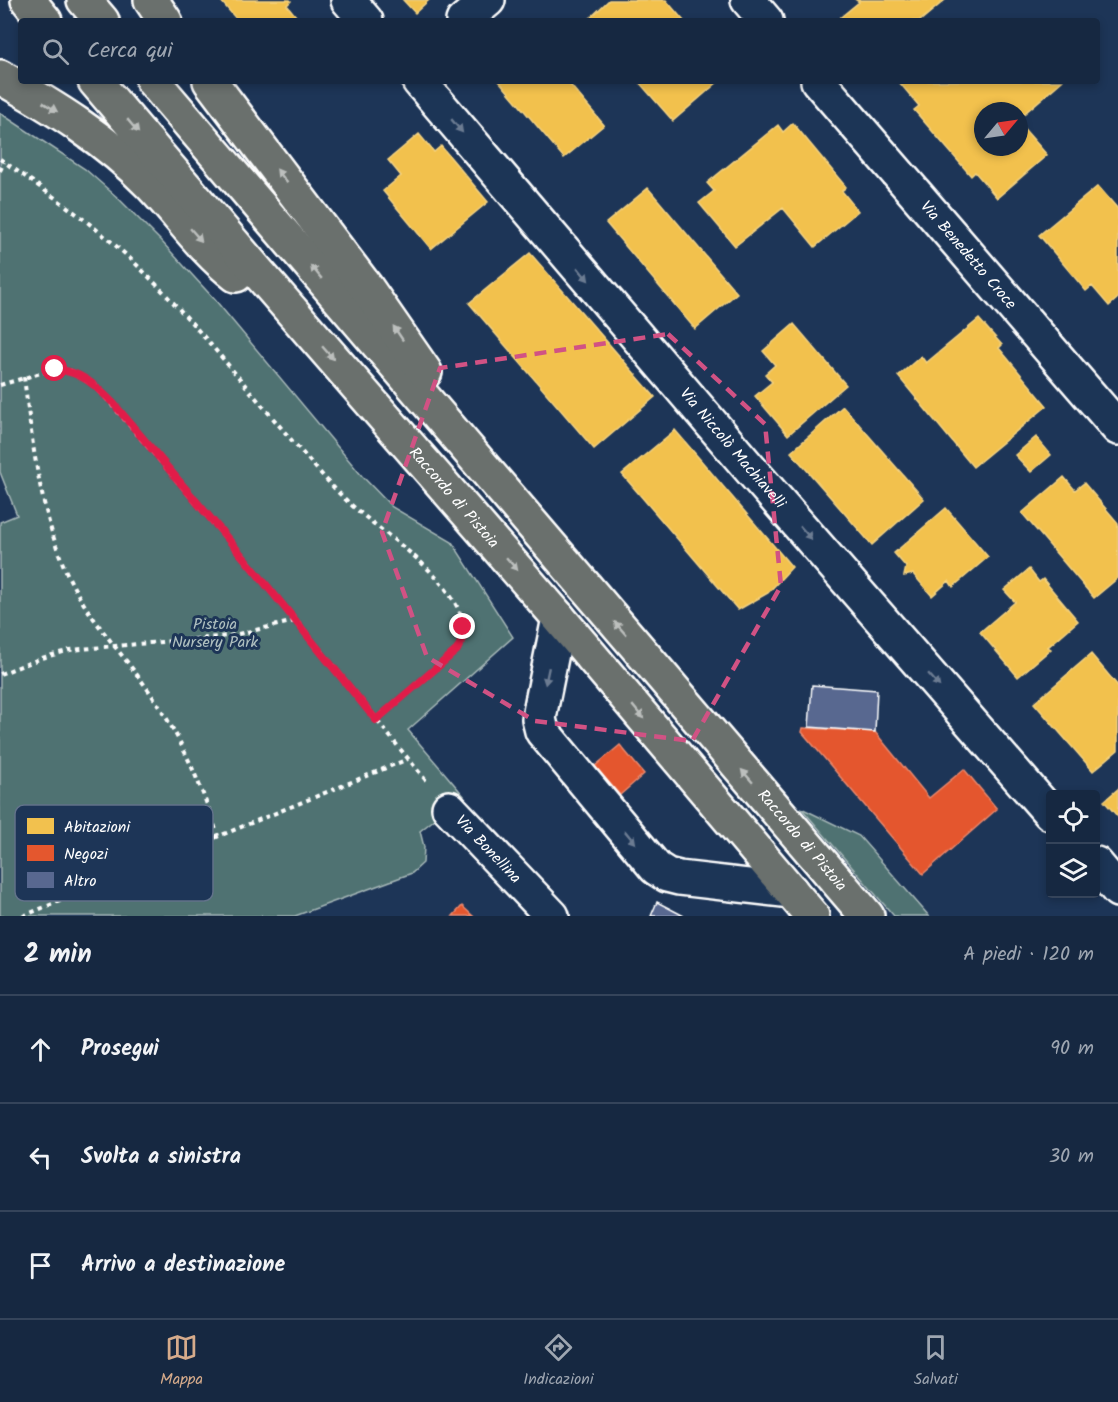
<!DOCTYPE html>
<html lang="it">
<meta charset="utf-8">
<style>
:root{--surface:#162841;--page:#23344c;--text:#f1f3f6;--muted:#9ea6b1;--line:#35445a;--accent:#d6ab8b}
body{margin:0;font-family:Kalam,sans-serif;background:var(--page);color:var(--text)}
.controls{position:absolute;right:18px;bottom:18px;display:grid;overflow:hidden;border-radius:6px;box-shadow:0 3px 9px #0003}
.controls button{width:54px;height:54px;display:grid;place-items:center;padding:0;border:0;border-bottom:2px solid var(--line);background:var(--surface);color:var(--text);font:30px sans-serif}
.compass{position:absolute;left:974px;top:102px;width:54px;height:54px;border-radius:50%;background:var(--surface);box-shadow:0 3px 9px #0003;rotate:61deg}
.stop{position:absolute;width:18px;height:18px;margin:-14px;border:4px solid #e11d48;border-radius:50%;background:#fff}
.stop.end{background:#e11d48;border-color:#fff;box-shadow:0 2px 6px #0008}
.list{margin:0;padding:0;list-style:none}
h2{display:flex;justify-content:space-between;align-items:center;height:78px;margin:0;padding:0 24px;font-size:26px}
h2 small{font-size:20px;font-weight:400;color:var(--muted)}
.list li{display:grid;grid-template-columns:39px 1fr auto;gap:18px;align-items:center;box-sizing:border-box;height:108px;padding:0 24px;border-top:2px solid var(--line)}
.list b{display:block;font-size:22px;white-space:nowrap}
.list em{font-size:20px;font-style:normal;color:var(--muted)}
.icon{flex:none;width:33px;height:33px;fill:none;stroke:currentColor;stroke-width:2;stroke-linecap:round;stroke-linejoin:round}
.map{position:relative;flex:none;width:1118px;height:916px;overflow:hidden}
.search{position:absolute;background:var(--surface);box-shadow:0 3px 9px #0003;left:18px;right:18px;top:18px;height:66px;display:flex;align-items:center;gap:15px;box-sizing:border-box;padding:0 21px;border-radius:6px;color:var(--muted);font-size:22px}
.sheet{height:402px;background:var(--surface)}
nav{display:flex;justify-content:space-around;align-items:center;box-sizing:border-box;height:84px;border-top:2px solid var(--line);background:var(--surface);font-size:16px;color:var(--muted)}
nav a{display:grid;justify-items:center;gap:3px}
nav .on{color:var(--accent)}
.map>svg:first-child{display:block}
</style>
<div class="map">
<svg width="1118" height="916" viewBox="0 0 1118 916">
<rect width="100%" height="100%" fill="#1d3557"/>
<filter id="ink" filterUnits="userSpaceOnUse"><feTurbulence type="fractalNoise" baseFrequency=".0167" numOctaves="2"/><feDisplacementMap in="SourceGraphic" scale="12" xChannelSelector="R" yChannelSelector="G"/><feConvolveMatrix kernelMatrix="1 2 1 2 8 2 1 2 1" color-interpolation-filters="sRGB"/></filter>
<g filter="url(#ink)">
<path fill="#4f7272" stroke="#a7b8b8" stroke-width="1.5" d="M 0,113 L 85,169 L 118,198 L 162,242 L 216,301 L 362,476 L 392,507 L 452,542 L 513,637 L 408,730 L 464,796 L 420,831 L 424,847 L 423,863 L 412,873 L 295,916 L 0,916 L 0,522 L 17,515 L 0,472 Z
M 801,808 L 859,836 L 929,916 L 894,916 Z"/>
<path fill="#f2c14e" stroke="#f6d483" stroke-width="1.5" d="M 220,0 L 290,0 L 291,1 L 287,5 L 300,21 L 238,21 Z
M 403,0 L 429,0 L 415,13 Z
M 609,0 L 666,0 L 684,21 L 587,21 Z
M 856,0 L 945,0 L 920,21 L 836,21 L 859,2 Z
M 499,81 L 567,81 L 604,125 L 564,158 Z
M 638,81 L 719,81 L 673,121 Z
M 900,81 L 1062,81 L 1019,118 L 1019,111 L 983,111 L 983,147 L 1019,147 L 1019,123 L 1047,155 L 997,198 L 975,172 L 971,176 L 914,110 L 919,106 L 899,82 Z
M 793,123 L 846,187 L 842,191 L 858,211 L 815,247 L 783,208 L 735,246 L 699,203 L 714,191 L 707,183 L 778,125 L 783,132 Z
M 419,134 L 434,152 L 441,146 L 488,202 L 431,249 L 383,191 L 401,176 L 388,160 Z
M 1098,186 L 1118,209 L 1118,298 L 1109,306 L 1092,286 L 1086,291 L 1039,235 Z
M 648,188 L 737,293 L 695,329 L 606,223 Z
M 530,253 L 655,397 L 594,449 L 469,303 Z
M 979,319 L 1002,345 L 999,348 L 1047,406 L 973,467 L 898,376 L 921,356 L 926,363 Z
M 794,324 L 846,385 L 788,435 L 755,396 L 772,382 L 765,374 L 775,365 L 763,351 Z
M 843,406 L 924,499 L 872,545 L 791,452 Z
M 675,430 L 792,567 L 768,593 L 738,610 L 622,474 Z
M 1036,437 L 1051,455 L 1031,472 L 1015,455 Z
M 1064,477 L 1075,490 L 1084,483 L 1118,523 L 1118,578 L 1094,598 L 1022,513 Z
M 946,508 L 988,557 L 953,587 L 949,581 L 932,596 L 913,574 L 904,576 L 906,567 L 894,553 Z
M 1029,569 L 1039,582 L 1043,579 L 1078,621 L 1048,647 L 1051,649 L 1018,677 L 980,632 L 1015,602 L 1004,590 Z
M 1091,654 L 1118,686 L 1118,750 L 1093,771 L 1034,703 Z
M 1118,789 L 1118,817 L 1104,801 Z"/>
<path fill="#e4572e" stroke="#ec896d" stroke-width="1.5" d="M 803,728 L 875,732 L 929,798 L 964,769 L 997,809 L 923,874 L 802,732 Z
M 620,745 L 644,774 L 620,795 L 595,766 Z
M 462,906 L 473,916 L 453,916 Z"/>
<path fill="#586890" stroke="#fff" stroke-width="1.5" d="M 812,685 L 877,690 L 875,732 L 809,727 Z
M 657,902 L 684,916 L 651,916 Z"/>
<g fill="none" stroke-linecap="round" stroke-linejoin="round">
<defs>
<g id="minor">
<path d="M 348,0 L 366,21"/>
<path d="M 748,0 L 766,21"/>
<path d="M 463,21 L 488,0"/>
<path id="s1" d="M 419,81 L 751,470 L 1050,813"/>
<path id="s2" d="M 818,81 L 1118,428"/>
<path d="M 559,618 L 541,707 L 539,719 L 542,731 L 656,868 L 667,875 L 679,878 L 791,891"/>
<path id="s3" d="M 449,808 L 552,916"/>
<path d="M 1096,864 L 1118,890"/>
</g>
<g id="highway">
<path d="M 28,0 L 45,21"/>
<path d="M 84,0 L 102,21"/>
<path d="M 151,0 L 165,21"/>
<path d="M 0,77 C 54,107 107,140 150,184 C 179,214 203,250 236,275"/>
<path id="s4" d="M 95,81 L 256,270 L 559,618 L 812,916"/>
<path id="s5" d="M 153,81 L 867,916"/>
<path d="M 210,81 L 366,287 L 425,372"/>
</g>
</defs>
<use href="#minor" stroke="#fff" stroke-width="38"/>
<use href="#highway" stroke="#fff" stroke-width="38"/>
<path stroke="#fff" stroke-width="4" stroke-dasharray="4.5 4.5" stroke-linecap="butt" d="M 0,159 C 50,194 100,228 143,271 C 212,340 270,419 336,490 C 371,527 422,554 450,595 C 463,614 468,629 457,650 L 376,720
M 0,171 L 4,162
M 24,377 C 32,442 40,509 65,569 C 86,618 126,656 155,700 C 184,743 202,788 218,836
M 0,385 L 55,369 L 70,371 L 96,386 L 255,571 L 428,783
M 0,674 L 42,658 L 70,650 L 229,636 L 295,621
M 23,916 L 408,759"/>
<use href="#minor" stroke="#1d3557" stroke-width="33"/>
<use href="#highway" stroke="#6a706d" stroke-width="33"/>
</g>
<defs><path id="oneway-solid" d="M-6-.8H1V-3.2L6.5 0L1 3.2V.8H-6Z" transform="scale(1.5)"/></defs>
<g fill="#bcbfbd">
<use href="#oneway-solid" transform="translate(50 107) rotate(32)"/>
<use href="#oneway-solid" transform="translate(133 126) rotate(50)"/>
<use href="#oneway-solid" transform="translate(282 176) rotate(-127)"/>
<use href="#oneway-solid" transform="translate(196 235) rotate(49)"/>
<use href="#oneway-solid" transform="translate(316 272) rotate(-130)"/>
<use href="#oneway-solid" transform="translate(398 333) rotate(-124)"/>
<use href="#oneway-solid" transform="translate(328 353) rotate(49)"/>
<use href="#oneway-solid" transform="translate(512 564) rotate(49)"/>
<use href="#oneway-solid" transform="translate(620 628) rotate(-131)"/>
<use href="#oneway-solid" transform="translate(638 712) rotate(50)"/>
<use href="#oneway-solid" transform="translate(747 776) rotate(-131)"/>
</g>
<g fill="#6c7c92">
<use href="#oneway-solid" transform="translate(457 126) rotate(50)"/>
<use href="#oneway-solid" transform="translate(583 274) rotate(50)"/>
<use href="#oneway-solid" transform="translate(806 533) rotate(49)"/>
<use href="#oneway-solid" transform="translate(547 676) rotate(102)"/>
<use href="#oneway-solid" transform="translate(934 680) rotate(49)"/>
<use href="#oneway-solid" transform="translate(630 837) rotate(50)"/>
</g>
</g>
<g fill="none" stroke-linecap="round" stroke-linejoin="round" filter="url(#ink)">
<path stroke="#e11d48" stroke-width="8" d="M 55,369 C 82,372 94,384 113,403 L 255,571 L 376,720 L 457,650 L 463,638 L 463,627"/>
</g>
<path fill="none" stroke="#d15284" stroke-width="4.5" stroke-dasharray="12 8" stroke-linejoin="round" d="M 668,334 L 765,424 L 781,586 L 692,741 L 535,721 L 427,657 L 382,532 L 440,368 Z"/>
<g text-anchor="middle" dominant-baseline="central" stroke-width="6" stroke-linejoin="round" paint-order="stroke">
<g font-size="16" fill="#fff" stroke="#1d3557">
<text stroke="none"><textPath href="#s2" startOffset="230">Via Benedetto Croce</textPath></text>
<text stroke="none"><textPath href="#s1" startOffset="483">Via Niccolò Machiavelli</textPath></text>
<text stroke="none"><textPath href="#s4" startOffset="550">Raccordo di Pistoia</textPath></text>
<text stroke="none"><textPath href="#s5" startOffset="999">Raccordo di Pistoia</textPath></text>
<text stroke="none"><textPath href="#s3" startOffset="57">Via Bonellina</textPath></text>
</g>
<g font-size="16" fill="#b0c0c0" stroke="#1d3557">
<text x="215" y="624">Pistoia<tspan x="215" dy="18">Nursery Park</tspan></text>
</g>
</g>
<rect x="15" y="805" width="198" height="96" rx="9" fill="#1d3557" stroke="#617289" stroke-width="1.5"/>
<rect x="27" y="818" width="27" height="16" fill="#f2c14e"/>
<rect x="27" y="845" width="27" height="16" fill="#e4572e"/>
<rect x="27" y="872" width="27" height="16" fill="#586890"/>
<g font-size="16" fill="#fff">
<text x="64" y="832">Abitazioni</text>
<text x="64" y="859">Negozi</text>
<text x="64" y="886">Altro</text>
</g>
</svg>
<div class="controls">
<button><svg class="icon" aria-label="locate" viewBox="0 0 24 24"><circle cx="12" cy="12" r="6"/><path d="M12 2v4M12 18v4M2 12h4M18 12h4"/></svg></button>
<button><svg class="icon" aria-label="layers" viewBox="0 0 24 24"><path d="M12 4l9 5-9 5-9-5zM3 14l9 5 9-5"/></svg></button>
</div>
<svg class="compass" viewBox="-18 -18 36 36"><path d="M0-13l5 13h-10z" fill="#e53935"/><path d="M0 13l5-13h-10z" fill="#9ea6b1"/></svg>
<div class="stop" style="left:55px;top:369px"></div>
<div class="stop end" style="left:463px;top:627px"></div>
<div class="search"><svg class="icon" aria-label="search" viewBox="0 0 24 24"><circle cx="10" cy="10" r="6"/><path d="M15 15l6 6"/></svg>Cerca qui</div>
</div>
<section class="sheet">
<h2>2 min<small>A piedi · 120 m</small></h2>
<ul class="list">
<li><svg class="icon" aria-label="ahead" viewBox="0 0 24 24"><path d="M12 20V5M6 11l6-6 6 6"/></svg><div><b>Prosegui</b></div><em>90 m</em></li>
<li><svg class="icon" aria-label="left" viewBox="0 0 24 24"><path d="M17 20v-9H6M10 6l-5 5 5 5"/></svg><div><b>Svolta a sinistra</b></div><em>30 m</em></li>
<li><svg class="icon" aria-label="arrive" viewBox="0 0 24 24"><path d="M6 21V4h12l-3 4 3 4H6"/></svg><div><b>Arrivo a destinazione</b></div></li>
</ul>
</section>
<nav>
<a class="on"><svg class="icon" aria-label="map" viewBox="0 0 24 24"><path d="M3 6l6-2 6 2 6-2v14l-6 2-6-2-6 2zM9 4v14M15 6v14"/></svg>Mappa</a>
<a><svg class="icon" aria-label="directions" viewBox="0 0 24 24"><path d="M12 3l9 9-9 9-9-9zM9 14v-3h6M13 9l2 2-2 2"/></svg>Indicazioni</a>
<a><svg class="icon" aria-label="saved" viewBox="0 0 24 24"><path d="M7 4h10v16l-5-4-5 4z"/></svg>Salvati</a>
</nav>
